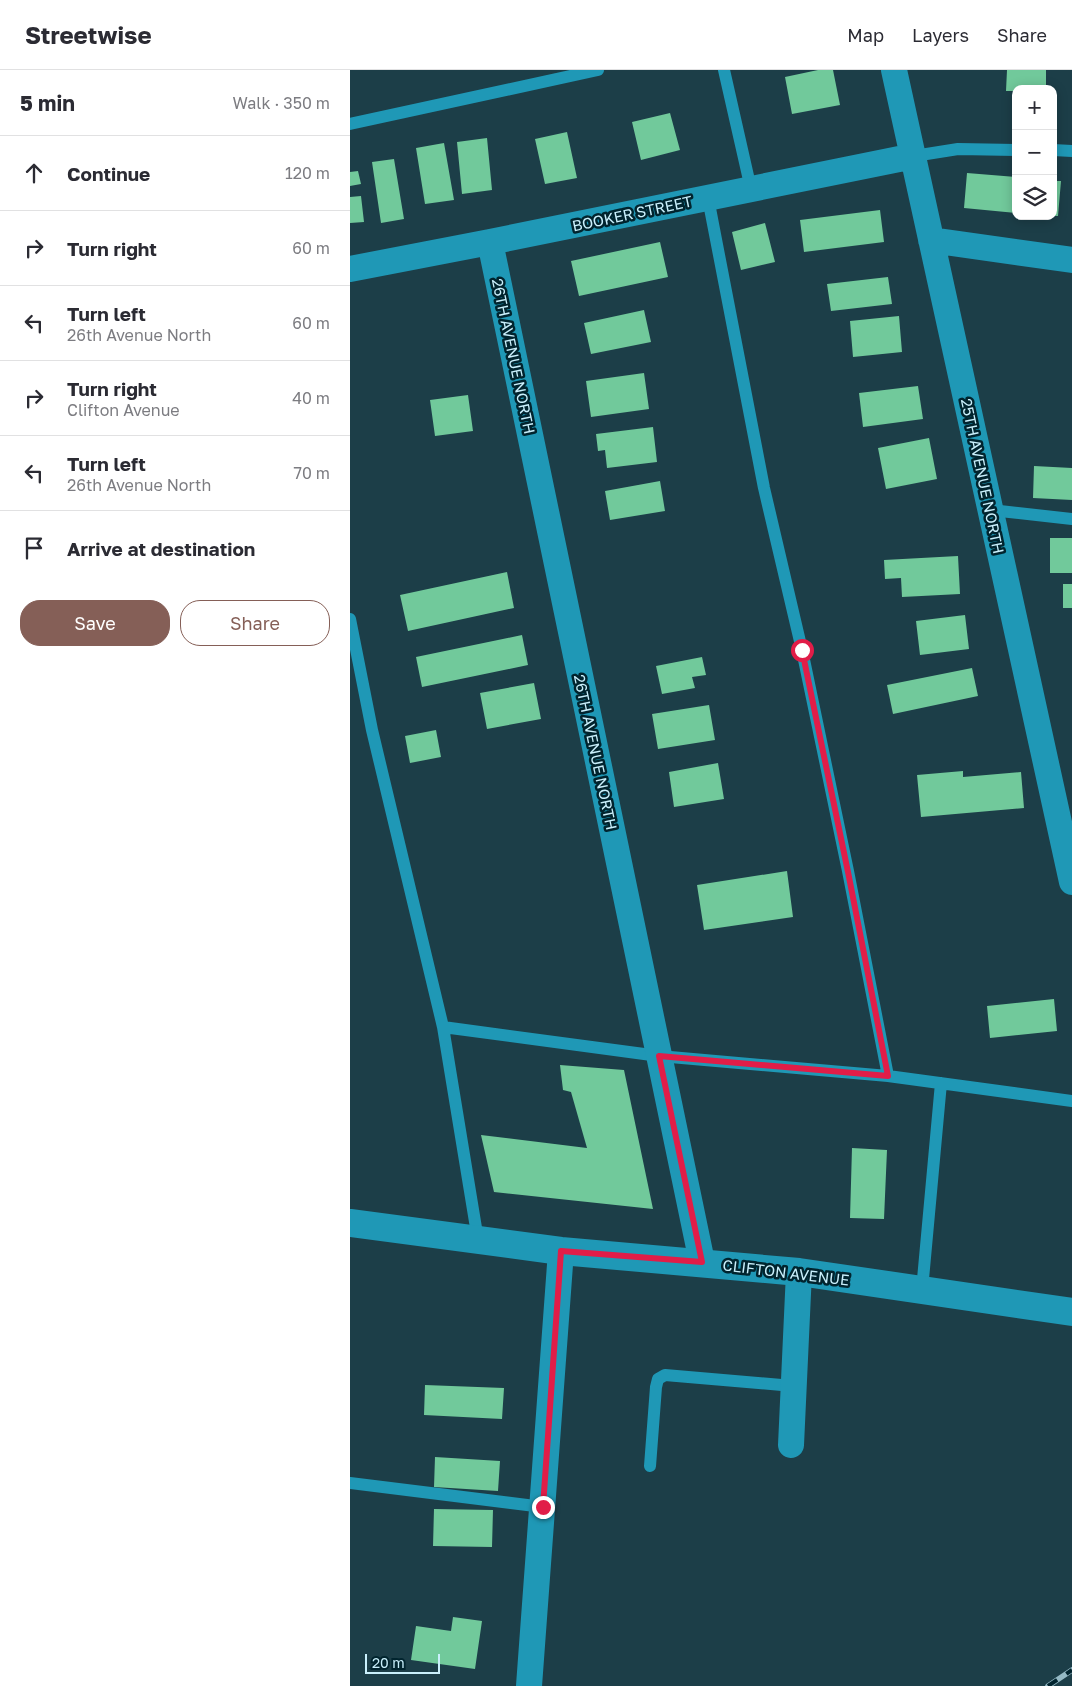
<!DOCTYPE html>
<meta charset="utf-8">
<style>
:root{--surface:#fff;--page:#f2f2f3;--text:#2b2b33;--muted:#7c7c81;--line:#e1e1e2;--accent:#855f57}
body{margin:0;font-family:"Golos Text",sans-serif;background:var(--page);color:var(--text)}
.controls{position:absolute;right:15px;top:15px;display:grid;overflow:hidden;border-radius:10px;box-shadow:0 2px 12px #0003}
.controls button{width:45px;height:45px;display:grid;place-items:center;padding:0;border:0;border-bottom:1px solid var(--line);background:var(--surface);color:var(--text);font:25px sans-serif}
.scale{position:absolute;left:15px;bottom:12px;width:75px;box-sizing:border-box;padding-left:5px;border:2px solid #caf0fc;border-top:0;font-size:14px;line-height:18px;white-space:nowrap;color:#caf0fc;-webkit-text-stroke:4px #01242e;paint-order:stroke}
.stop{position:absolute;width:15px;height:15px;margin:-11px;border:4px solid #e11d48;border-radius:50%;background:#fff}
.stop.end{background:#e11d48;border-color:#fff;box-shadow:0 1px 5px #0008}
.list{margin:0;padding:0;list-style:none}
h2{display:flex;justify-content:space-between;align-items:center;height:65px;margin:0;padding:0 20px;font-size:21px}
h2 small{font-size:16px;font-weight:400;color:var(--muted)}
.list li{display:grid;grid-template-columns:32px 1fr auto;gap:15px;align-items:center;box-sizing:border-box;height:75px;padding:0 20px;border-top:1px solid var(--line)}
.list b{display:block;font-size:19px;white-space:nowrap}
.list p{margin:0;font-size:16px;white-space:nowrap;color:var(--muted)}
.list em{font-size:16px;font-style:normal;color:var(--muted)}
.actions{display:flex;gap:10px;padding:15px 20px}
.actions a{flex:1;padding:11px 0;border:1px solid var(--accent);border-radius:20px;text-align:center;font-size:18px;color:var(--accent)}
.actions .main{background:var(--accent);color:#fff}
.icon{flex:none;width:28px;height:28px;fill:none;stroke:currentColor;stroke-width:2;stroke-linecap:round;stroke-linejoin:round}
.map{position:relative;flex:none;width:722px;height:1616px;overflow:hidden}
header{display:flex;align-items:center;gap:30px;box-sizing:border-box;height:70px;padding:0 25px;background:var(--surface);border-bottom:1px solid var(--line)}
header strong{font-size:24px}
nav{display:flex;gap:28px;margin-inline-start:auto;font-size:18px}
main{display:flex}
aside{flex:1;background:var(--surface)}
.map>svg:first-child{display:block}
</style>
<header>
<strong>Streetwise</strong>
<nav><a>Map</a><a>Layers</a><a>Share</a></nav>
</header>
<main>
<aside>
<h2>5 min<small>Walk · 350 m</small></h2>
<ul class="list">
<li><svg class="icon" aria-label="ahead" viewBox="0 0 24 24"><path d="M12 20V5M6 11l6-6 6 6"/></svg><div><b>Continue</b></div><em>120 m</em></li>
<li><svg class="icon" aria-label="right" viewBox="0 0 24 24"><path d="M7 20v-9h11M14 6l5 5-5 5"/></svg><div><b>Turn right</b></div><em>60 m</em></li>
<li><svg class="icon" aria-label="left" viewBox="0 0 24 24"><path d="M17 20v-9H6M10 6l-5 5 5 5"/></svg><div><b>Turn left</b><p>26th Avenue North</p></div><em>60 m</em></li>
<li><svg class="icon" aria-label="right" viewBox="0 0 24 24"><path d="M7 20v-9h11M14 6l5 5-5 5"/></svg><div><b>Turn right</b><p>Clifton Avenue</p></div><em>40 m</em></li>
<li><svg class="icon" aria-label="left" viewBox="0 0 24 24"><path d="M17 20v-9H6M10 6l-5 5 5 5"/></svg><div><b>Turn left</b><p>26th Avenue North</p></div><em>70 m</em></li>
<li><svg class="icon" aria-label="arrive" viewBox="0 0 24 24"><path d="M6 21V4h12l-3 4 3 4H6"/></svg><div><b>Arrive at destination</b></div></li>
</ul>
<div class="actions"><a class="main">Save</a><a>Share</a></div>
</aside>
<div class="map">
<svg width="722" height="1616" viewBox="0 0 722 1616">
<rect width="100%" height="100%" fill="#1c3e48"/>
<path fill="#71c99b" d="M 468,0 L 483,0 L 490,35 L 442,44 L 435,7 Z
M 657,0 L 696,0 L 696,19 L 666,19 L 666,21 L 656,21 Z
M 320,43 L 330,80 L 291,90 L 282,52 Z
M 217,62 L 227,108 L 195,114 L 185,69 Z
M 137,68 L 142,120 L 112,124 L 107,72 Z
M 94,73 L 104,130 L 75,134 L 66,78 Z
M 44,89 L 54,149 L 31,153 L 22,92 Z
M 8,101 L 11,114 L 0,116 L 0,102 Z
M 617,103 L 666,107 L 666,143 L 614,138 Z
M 703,111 L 711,111 L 708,146 L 703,146 Z
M 11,126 L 14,152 L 0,153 L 0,127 Z
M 530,140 L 534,172 L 454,182 L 450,150 Z
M 415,153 L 425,192 L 391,200 L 382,162 Z
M 310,172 L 318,207 L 229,226 L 221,191 Z
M 538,207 L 542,234 L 481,241 L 477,214 Z
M 294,240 L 301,272 L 241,284 L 234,253 Z
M 549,246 L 552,282 L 503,287 L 500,251 Z
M 294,303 L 299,339 L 241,347 L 236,311 Z
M 568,316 L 573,349 L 513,357 L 509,323 Z
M 118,325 L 123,361 L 85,366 L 80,330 Z
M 303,357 L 307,392 L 257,398 L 255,380 L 248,381 L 246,364 Z
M 579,368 L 587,409 L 536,419 L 528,378 Z
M 684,396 L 722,398 L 722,430 L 683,428 Z
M 310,411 L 315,441 L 260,450 L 255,421 Z
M 700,468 L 722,468 L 722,503 L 700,503 Z
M 608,486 L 610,524 L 552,527 L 551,508 L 535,509 L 534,490 Z
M 157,502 L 164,538 L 58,561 L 50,525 Z
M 713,514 L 722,514 L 722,538 L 713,538 Z
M 615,545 L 619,579 L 570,585 L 566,551 Z
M 172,565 L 178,595 L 72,617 L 66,587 Z
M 352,587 L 356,605 L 342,607 L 345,618 L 312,624 L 306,596 Z
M 622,598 L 628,626 L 543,644 L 537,615 Z
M 184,613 L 191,649 L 137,659 L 130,623 Z
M 359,635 L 365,670 L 308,679 L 302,644 Z
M 86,660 L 91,687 L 60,693 L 55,666 Z
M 368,693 L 374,729 L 324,737 L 319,702 Z
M 613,701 L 613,707 L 671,702 L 674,738 L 571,747 L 567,705 Z
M 437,801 L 443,847 L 354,860 L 347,815 Z
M 704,929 L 707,961 L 640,968 L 637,936 Z
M 210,995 L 274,1000 L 303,1139 L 144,1122 L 131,1065 L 237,1078 L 221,1022 L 213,1020 Z
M 502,1078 L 537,1080 L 534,1149 L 500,1148 Z
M 75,1315 L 154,1318 L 152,1349 L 74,1345 Z
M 85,1387 L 150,1391 L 148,1421 L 84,1417 Z
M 84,1439 L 143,1440 L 142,1477 L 83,1476 Z
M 103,1547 L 132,1551 L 125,1599 L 61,1590 L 66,1556 L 101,1561 Z"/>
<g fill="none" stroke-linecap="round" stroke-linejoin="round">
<path stroke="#1f98b6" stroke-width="12" d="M 374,0 L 401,119
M 0,54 L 248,0
M 703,80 L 722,81
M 564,86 L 608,79 L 666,80
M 358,128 L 414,418 L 452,580 L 498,801 L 538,1006
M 641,440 L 722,449
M 0,549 L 22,660 L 93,957 L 128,1170
M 93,957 L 309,986 L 538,1006 L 722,1031
M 572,1220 L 591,1013
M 300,1396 L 306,1317 L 308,1309 L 315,1305 L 443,1316
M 0,1413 L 193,1437"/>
<path stroke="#1f98b6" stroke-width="26" d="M 544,0 L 722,812
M 581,170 L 722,190
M 140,172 L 352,1192
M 0,199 L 140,172 L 564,86
M 441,1375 L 449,1202
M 179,1616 L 211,1181"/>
<path stroke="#1f98b6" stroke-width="28" d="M 0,1153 L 211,1181 L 449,1202 L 722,1242"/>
<defs>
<path id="rail" d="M 698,1616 L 722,1600"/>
</defs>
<use href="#rail" stroke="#94b9c5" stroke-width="5.5"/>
<use href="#rail" stroke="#01242e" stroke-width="4" stroke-dasharray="11" stroke-linecap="butt"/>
</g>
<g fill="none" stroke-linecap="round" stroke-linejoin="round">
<path stroke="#e11d48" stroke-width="6" d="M 193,1437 L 211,1181 L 352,1192 L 309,986 L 538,1006 L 498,802 L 452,580"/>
</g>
<g text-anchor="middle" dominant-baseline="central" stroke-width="5" stroke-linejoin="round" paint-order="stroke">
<g font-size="15" fill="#caf0fc" stroke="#01242e">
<text transform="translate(282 143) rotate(-12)">BOOKER STREET</text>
<text transform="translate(164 286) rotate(78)">26TH AVENUE NORTH</text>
<text transform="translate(633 406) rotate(78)">25TH AVENUE NORTH</text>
<text transform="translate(246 682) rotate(78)">26TH AVENUE NORTH</text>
<text transform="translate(436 1202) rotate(7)">CLIFTON AVENUE</text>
</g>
</g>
</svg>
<div class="controls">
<button>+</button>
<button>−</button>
<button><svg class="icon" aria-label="layers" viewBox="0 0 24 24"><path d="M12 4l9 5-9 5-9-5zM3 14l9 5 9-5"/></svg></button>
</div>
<div class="scale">20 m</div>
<div class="stop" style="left:452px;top:580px"></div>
<div class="stop end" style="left:193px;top:1437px"></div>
</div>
</main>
